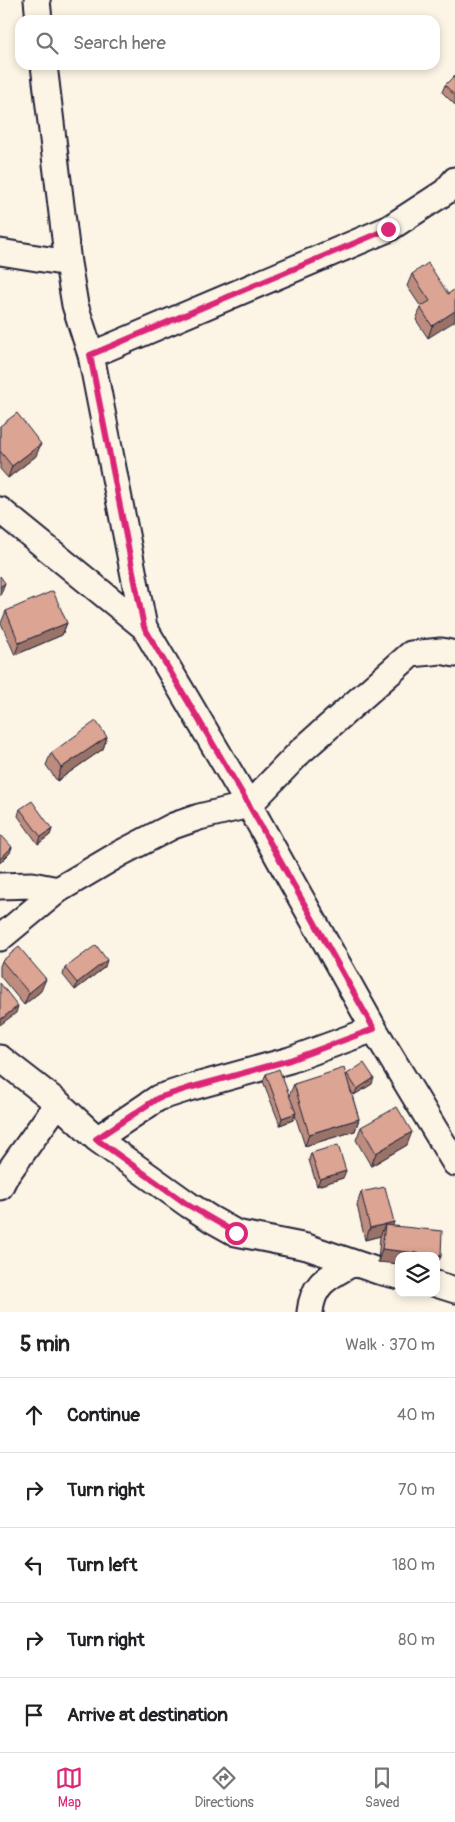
<!DOCTYPE html>
<meta charset="utf-8">
<style>
:root{--surface:#fff;--page:#f6f6f6;--text:#202124;--muted:#757577;--line:#e0e0e0;--accent:#db2777}
body{margin:0;font-family:Pangolin,sans-serif;background:var(--page);color:var(--text)}
.controls{position:absolute;right:15px;bottom:15px;display:grid;overflow:hidden;border-radius:10px;box-shadow:0 2px 8px #0003}
.controls button{width:45px;height:45px;display:grid;place-items:center;padding:0;border:0;border-bottom:1px solid var(--line);background:var(--surface);color:var(--text);font:25px sans-serif}
.stop{position:absolute;width:15px;height:15px;margin:-11px;border:4px solid #db2777;border-radius:50%;background:#fff}
.stop.end{background:#db2777;border-color:#fff;box-shadow:0 1px 5px #0008}
.list{margin:0;padding:0;list-style:none}
h2{display:flex;justify-content:space-between;align-items:center;height:65px;margin:0;padding:0 20px;font-size:21px}
h2 small{font-size:16px;font-weight:400;color:var(--muted)}
.list li{display:grid;grid-template-columns:32px 1fr auto;gap:15px;align-items:center;box-sizing:border-box;height:75px;padding:0 20px;border-top:1px solid var(--line)}
.list b{display:block;font-size:19px;white-space:nowrap}
.list em{font-size:16px;font-style:normal;color:var(--muted)}
.icon{flex:none;width:28px;height:28px;fill:none;stroke:currentColor;stroke-width:2;stroke-linecap:round;stroke-linejoin:round}
.map{position:relative;flex:none;width:455px;height:1312px;overflow:hidden}
.search{position:absolute;background:var(--surface);box-shadow:0 2px 8px #0003;left:15px;right:15px;top:15px;height:55px;display:flex;align-items:center;gap:12px;box-sizing:border-box;padding:0 18px;border-radius:15px;color:var(--muted);font-size:19px}
.sheet{height:440px;background:var(--surface)}
nav{display:flex;justify-content:space-around;align-items:center;box-sizing:border-box;height:70px;border-top:1px solid var(--line);background:var(--surface);font-size:14px;color:var(--muted)}
nav a{display:grid;justify-items:center;gap:2px}
nav .on{color:var(--accent)}
.map>svg:first-child{display:block}
</style>
<div class="map">
<svg width="455" height="1312" viewBox="0 0 455 1312">
<rect width="100%" height="100%" fill="#fcf5e5"/>
<filter id="ink" filterUnits="userSpaceOnUse"><feTurbulence type="fractalNoise" baseFrequency=".02" numOctaves="2"/><feDisplacementMap in="SourceGraphic" scale="10" xChannelSelector="R" yChannelSelector="G"/><feConvolveMatrix kernelMatrix="1 2 1 2 8 2 1 2 1" color-interpolation-filters="sRGB"/></filter>
<g filter="url(#ink)">
<g fill="none" stroke-linecap="round" stroke-linejoin="round">
<defs>
<path id="minor" d="M 37,0 L 39,20
M 44,65 L 68,263 L 75,305 L 91,355 L 144,627 L 249,805 L 374,1029 L 455,1163
M 0,252 L 68,263
M 91,355 L 388,229 L 445,192 L 455,180
M 0,510 L 144,627
M 0,886 L 32,885 L 58,890
M 0,938 L 58,890 L 119,854 L 173,826 L 199,817 L 249,805 L 301,751 L 411,654 L 441,651 L 455,654
M 0,1058 L 58,1103 L 97,1139 L 189,1205 L 211,1219 L 236,1233 L 307,1247 L 378,1271 L 399,1276
M 97,1139 L 158,1098 L 189,1088 L 290,1060 L 374,1029
M 0,1187 L 5,1177 L 58,1103
M 436,1284 L 455,1290
M 310,1312 C 313,1282 329,1277 353,1263"/>
</defs>
<use href="#minor" stroke="#22223b" stroke-width="29"/>
<use href="#minor" stroke="#fcf5e5" stroke-width="25"/>
</g>
<path fill="#bc8d7e" stroke="#22223b" d="M 455,75 L 455,105 L 442,92 L 445,85 Z
M 412,274 L 448,294 L 428,338 L 416,320 L 421,307 L 407,286 Z
M 0,426 L 36,456 L 8,478 L 0,469 Z
M 6,611 L 67,623 L 62,635 L 15,655 L 1,623 Z
M 107,737 L 103,749 L 57,781 L 46,765 L 51,753 Z
M 20,809 L 52,829 L 50,835 L 38,844 L 18,816 Z
M 2,961 L 41,991 L 24,1005 L 0,976 L 0,966 Z
M 105,967 L 75,990 L 63,975 L 65,968 Z
M 266,1074 L 289,1096 L 294,1084 L 346,1076 L 347,1074 L 372,1084 L 354,1095 L 350,1089 L 359,1119 L 355,1131 L 305,1146 L 295,1115 L 293,1120 L 280,1125 L 263,1081 Z
M 361,1127 L 407,1145 L 371,1166 L 356,1140 Z
M 311,1153 L 343,1178 L 317,1186 L 309,1160 Z
M 361,1192 L 393,1226 L 441,1256 L 436,1267 L 436,1256 L 378,1262 L 380,1236 L 365,1240 L 357,1205 Z"/>
<path fill="#997367" stroke="#22223b" d="M 455,311 L 455,321 L 428,338 L 432,326 Z
M 41,444 L 36,456 L 8,478 L 12,466 Z
M 5,583 L 0,596 L 0,587 Z
M 67,623 L 62,635 L 15,655 L 19,643 Z
M 107,737 L 103,749 L 57,781 L 61,768 Z
M 52,829 L 50,835 L 38,844 L 41,837 Z
M 12,847 L 10,853 L 0,863 L 0,859 Z
M 107,960 L 105,967 L 75,990 L 77,983 Z
M 46,979 L 41,991 L 24,1005 L 29,993 Z
M 18,1006 L 16,1013 L 0,1025 L 0,1020 Z
M 374,1078 L 372,1084 L 354,1095 L 357,1089 Z
M 296,1113 L 293,1120 L 280,1125 L 282,1118 Z
M 359,1119 L 355,1131 L 305,1146 L 309,1134 Z
M 412,1132 L 407,1145 L 371,1166 L 376,1153 Z
M 346,1171 L 343,1178 L 317,1186 L 320,1179 Z
M 394,1222 L 390,1234 L 385,1225 L 380,1236 L 365,1240 L 370,1228 Z
M 382,1249 L 441,1256 L 436,1267 L 436,1256 L 399,1256 L 399,1264 L 378,1262 Z"/>
<path fill="#dba493" stroke="#22223b" d="M 455,75 L 455,96 L 445,85 Z
M 428,263 L 448,294 L 455,289 L 455,311 L 432,326 L 420,307 L 430,301 L 412,274 Z
M 17,413 L 41,444 L 12,466 L 0,451 L 0,426 Z
M 0,576 L 5,583 L 0,587 Z
M 53,591 L 67,623 L 19,643 L 6,611 Z
M 96,721 L 107,737 L 61,768 L 51,753 Z
M 32,801 L 52,829 L 41,837 L 20,809 Z
M 2,836 L 12,847 L 0,859 L 0,837 Z
M 96,945 L 107,960 L 77,983 L 65,968 Z
M 19,947 L 46,979 L 29,993 L 2,961 Z
M 0,983 L 18,1006 L 0,1020 Z
M 364,1063 L 374,1078 L 357,1089 L 347,1074 Z
M 344,1068 L 359,1119 L 309,1134 L 294,1084 Z
M 279,1069 L 296,1113 L 282,1118 L 266,1074 Z
M 397,1107 L 412,1132 L 376,1153 L 361,1127 Z
M 338,1145 L 346,1171 L 320,1179 L 311,1153 Z
M 385,1187 L 394,1222 L 370,1228 L 361,1192 Z
M 385,1225 L 442,1231 L 441,1256 L 382,1249 Z"/>
</g>
<g fill="none" stroke-linecap="round" stroke-linejoin="round" filter="url(#ink)">
<path stroke="#db2777" stroke-width="6" d="M 236,1233 L 188,1205 L 96,1139 L 158,1098 L 189,1088 L 290,1060 L 374,1029 L 249,805 L 144,627 L 90,355 L 388,229"/>
</g>
</svg>
<div class="controls">
<button><svg class="icon" aria-label="layers" viewBox="0 0 24 24"><path d="M12 4l9 5-9 5-9-5zM3 14l9 5 9-5"/></svg></button>
</div>
<div class="stop" style="left:236px;top:1233px"></div>
<div class="stop end" style="left:388px;top:229px"></div>
<div class="search"><svg class="icon" aria-label="search" viewBox="0 0 24 24"><circle cx="10" cy="10" r="6"/><path d="M15 15l6 6"/></svg>Search here</div>
</div>
<section class="sheet">
<h2>5 min<small>Walk · 370 m</small></h2>
<ul class="list">
<li><svg class="icon" aria-label="ahead" viewBox="0 0 24 24"><path d="M12 20V5M6 11l6-6 6 6"/></svg><div><b>Continue</b></div><em>40 m</em></li>
<li><svg class="icon" aria-label="right" viewBox="0 0 24 24"><path d="M7 20v-9h11M14 6l5 5-5 5"/></svg><div><b>Turn right</b></div><em>70 m</em></li>
<li><svg class="icon" aria-label="left" viewBox="0 0 24 24"><path d="M17 20v-9H6M10 6l-5 5 5 5"/></svg><div><b>Turn left</b></div><em>180 m</em></li>
<li><svg class="icon" aria-label="right" viewBox="0 0 24 24"><path d="M7 20v-9h11M14 6l5 5-5 5"/></svg><div><b>Turn right</b></div><em>80 m</em></li>
<li><svg class="icon" aria-label="arrive" viewBox="0 0 24 24"><path d="M6 21V4h12l-3 4 3 4H6"/></svg><div><b>Arrive at destination</b></div></li>
</ul>
</section>
<nav>
<a class="on"><svg class="icon" aria-label="map" viewBox="0 0 24 24"><path d="M3 6l6-2 6 2 6-2v14l-6 2-6-2-6 2zM9 4v14M15 6v14"/></svg>Map</a>
<a><svg class="icon" aria-label="directions" viewBox="0 0 24 24"><path d="M12 3l9 9-9 9-9-9zM9 14v-3h6M13 9l2 2-2 2"/></svg>Directions</a>
<a><svg class="icon" aria-label="saved" viewBox="0 0 24 24"><path d="M7 4h10v16l-5-4-5 4z"/></svg>Saved</a>
</nav>
